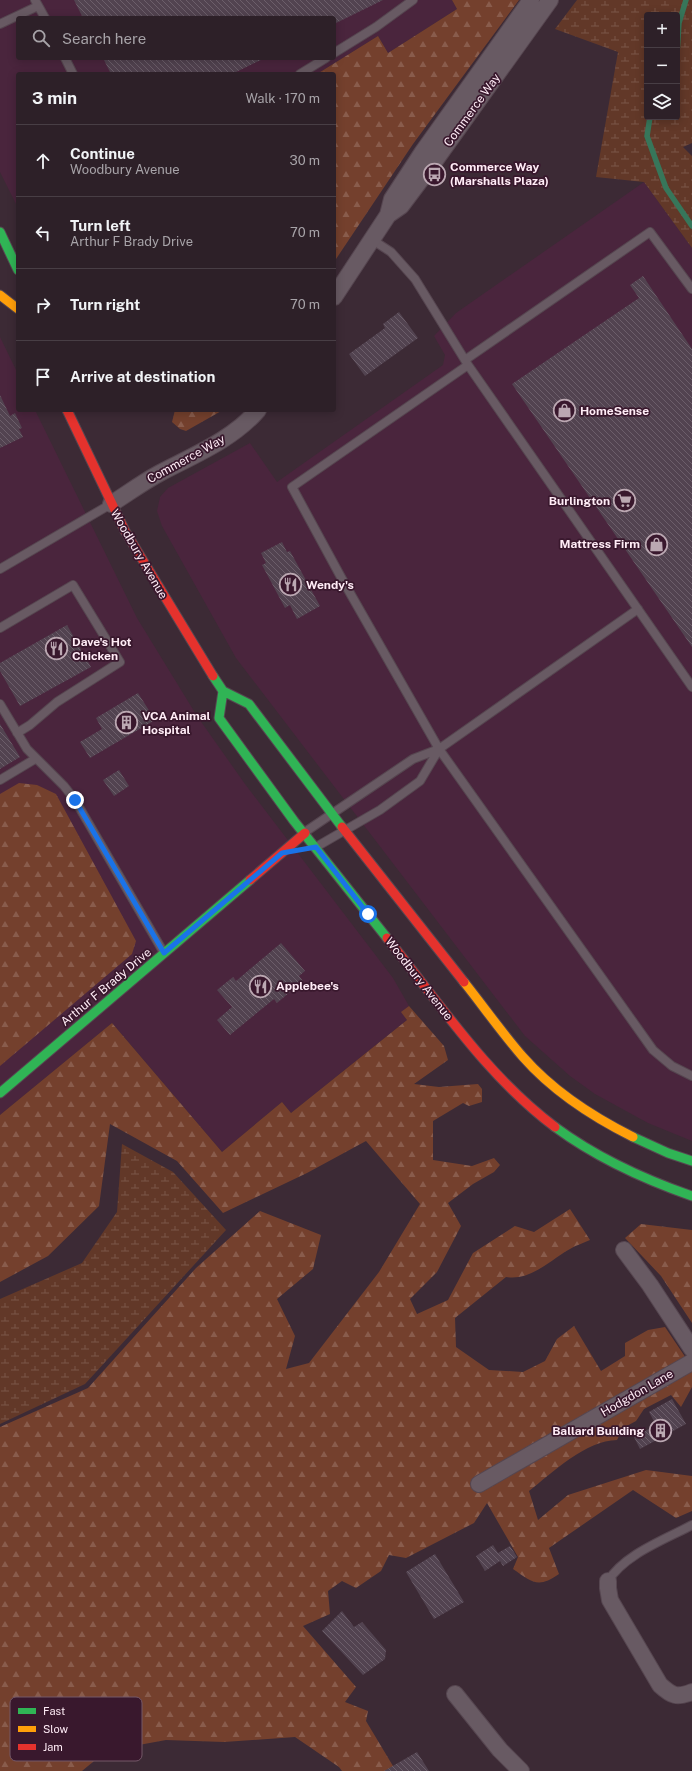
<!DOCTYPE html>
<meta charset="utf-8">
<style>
:root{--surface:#2d2028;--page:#392d34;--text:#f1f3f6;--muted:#a7a3a8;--line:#483e45}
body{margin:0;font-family:"Public Sans",sans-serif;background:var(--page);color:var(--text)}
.controls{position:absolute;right:12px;top:12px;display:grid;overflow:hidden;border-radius:4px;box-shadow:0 2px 10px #0003}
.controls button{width:36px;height:36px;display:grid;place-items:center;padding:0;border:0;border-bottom:1px solid var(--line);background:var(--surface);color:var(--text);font:20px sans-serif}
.stop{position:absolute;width:12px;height:12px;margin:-9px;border:3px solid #1a73e8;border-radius:50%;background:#fff}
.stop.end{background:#1a73e8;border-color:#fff;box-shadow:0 1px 4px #0008}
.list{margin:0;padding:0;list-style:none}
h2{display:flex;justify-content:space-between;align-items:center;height:52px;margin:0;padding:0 16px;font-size:17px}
h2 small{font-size:13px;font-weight:400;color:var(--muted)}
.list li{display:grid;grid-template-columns:26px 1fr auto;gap:12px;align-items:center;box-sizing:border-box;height:72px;padding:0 16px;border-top:1px solid var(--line)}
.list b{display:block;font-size:15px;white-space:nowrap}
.list p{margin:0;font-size:13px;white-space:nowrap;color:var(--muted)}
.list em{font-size:13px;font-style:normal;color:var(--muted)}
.icon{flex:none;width:22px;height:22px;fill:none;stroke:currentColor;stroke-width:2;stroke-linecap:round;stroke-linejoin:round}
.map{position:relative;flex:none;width:692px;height:1771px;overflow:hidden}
.search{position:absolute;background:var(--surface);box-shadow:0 2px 10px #0003;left:16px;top:16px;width:320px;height:44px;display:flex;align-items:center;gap:10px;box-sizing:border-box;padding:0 14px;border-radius:4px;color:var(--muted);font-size:15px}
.panel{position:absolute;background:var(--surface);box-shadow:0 2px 10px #0003;left:16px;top:72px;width:320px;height:340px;border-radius:4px}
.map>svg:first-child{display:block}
</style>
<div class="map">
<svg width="692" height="1771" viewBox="0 0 692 1771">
<defs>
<pattern id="forest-firs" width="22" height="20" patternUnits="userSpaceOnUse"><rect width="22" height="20" fill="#74402d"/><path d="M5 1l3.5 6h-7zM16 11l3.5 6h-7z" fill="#895c4c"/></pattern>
<pattern id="wetland-marsh" width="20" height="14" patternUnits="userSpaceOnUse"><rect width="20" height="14" fill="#623828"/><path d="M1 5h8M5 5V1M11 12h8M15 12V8" fill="none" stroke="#7a5548"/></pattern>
<pattern id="building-back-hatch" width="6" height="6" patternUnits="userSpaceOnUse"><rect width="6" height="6" fill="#524350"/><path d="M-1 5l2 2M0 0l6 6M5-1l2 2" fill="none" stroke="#6c5e6a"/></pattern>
</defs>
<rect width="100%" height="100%" fill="#3c2a35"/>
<path fill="#4a253d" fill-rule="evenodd" d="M 0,0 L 452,0 L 457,9 L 388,53 L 378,36 L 317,74 L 18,74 L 18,208 L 0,172 ZM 18,18 L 334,18 L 334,58 L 18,58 Z
M 644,182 L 692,248 L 692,1141 L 648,1123 L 595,1094 L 570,1076 L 525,1036 L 236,658 L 162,526 L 157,511 L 160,497 L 168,488 L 250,443 L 277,482 L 443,365 L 445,355 L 434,336 L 456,313 Z
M 0,337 L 18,374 L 18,410 L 35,410 L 137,618 L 197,716 L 245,784 L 393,978 L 409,1006 L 402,1012 L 407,1020 L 291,1113 L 282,1102 L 222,1152 L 112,1023 L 0,1115 Z"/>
<path fill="url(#forest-firs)" d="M 452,0 L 519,0 L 413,144 L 334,262 L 334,74 L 317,74 L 378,36 L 388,53 L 457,9 Z
M 175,410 L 223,410 L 186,431 L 180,429 L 172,422 Z
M 19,783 L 37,785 L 56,794 L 136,941 L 132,954 L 0,1066 L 0,794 Z
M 409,1006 L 444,1046 L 448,1060 L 414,1084 L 439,1087 L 478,1084 L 482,1089 L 482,1102 L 469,1106 L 463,1103 L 433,1121 L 433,1160 L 472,1166 L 494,1158 L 500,1165 L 494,1172 L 473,1184 L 448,1203 L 461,1226 L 437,1272 L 410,1299 L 417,1314 L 448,1300 L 473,1253 L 515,1226 L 534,1232 L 570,1209 L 590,1240 C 584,1243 576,1245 570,1249 C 550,1260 531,1281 506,1277 L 455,1318 L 456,1347 L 489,1370 L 523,1372 L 545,1361 L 557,1339 L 574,1326 L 601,1371 L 625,1356 L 625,1343 L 648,1330 L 665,1327 L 692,1367 L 692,1387 L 681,1407 L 671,1395 L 644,1409 L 636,1421 L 623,1428 L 617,1440 C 586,1440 552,1473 529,1491 L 538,1520 L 568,1495 L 646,1470 L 692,1476 L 692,1511 L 676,1518 L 633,1490 L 549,1548 L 559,1574 C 538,1589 532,1582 513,1569 L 518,1557 L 487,1503 L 474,1523 L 406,1558 L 389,1555 L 381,1571 L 356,1588 L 342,1581 L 328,1591 L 330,1614 L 303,1626 L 356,1687 L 345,1702 L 368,1711 L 366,1721 L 396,1771 L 342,1771 L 339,1767 L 295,1737 L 224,1742 L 166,1740 L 106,1751 L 82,1771 L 0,1771 L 0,1427 L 88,1388 L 196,1268 L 260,1211 L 321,1235 L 313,1269 L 277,1299 L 295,1336 L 286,1369 L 309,1363 L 379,1272 L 420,1204 L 366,1141 L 307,1173 L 223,1213 L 177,1161 L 110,1124 L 99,1206 L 48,1256 L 0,1282 L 0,1115 L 112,1023 L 222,1152 L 282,1102 L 291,1113 L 407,1020 L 401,1012 Z
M 641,1224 L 692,1230 L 692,1323 L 661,1276 L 625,1238 Z"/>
<path fill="url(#wetland-marsh)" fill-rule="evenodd" d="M 577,0 L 692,0 L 692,143 L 683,147 L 692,156 L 692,248 L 644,182 L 596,177 L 618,52 L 555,29 ZM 647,15 L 677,15 L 677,117 L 647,117 Z
M 122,1144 L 173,1172 L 226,1230 L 85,1384 L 0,1424 L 0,1299 L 82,1263 L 117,1212 Z"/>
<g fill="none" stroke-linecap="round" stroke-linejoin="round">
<path stroke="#37765a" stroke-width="5.5" d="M 677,54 L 679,23 L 686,0
M 650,117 L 647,136 L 666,188 L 692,226"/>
</g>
<path fill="url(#building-back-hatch)" d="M 74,0 L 383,0 L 334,24 L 334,18 L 83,18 Z
M 103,58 L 265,58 L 232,74 L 111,74 Z
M 643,276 L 692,349 L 692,647 L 512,384 L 639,298 L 630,285 Z
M 399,312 L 418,338 L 365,376 L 349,354 L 385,328 L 383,324 Z
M 0,395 L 10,416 L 15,413 L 22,428 L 19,429 L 23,437 L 0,448 Z
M 282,542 L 287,552 L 290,551 L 320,606 L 297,619 L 290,605 L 285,608 L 262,565 L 266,563 L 261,553 Z
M 67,625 L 91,667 L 20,706 L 0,671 L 0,663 Z
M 138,693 L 155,720 L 90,758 L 80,742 L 102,729 L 96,718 Z
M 0,724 L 20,757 L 0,769 Z
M 119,770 L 129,786 L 114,796 L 103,780 Z
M 281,943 L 305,971 L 299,976 L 303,981 L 277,1003 L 274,999 L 230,1035 L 217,1020 L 232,1007 L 217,990 L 233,977 L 236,981 Z
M 672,1399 L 686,1424 L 640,1449 L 634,1437 L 656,1425 L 649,1412 Z
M 493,1545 L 498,1553 L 510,1546 L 517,1557 L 503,1566 L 500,1561 L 485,1571 L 476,1556 Z
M 435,1554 L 464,1602 L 434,1619 L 406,1572 Z
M 342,1611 L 354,1627 L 362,1622 L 386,1650 L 385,1659 L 363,1675 L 322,1631 Z
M 417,1752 L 429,1771 L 384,1771 Z"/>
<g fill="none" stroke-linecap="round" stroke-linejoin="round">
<defs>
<path id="lane" d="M 35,0 L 45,18
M 0,24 L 38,6
M 334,53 L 376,27 L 413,0
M 65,58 L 73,74
M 300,74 L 326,58
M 371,239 L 391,252 L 415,279 L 468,365 L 692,687
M 465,360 L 650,232 L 692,289
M 468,365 L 292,487 L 342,579 L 439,749 L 653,1050 L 672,1066 L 692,1076
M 0,569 L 111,504
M 0,628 L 73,585 L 120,662 L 57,702 L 30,725 L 17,733
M 0,704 L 27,749 L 64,786 L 75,800 L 164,953
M 0,780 L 35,759
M 305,832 L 413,759 L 439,749 L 638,609
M 316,847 L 380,810 L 420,781 L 439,749
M 608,1581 C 625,1554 664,1540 692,1525"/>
<path id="street" d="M 388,215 L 401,206 L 434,162 L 550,0
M 334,297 L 388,215 L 392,199 L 422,153 L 531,0
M 111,504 C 127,494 143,482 160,473 C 194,455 232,440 258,410
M 624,1250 L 650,1285 L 692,1349
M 479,1484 L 692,1362
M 608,1581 L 608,1588 L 610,1600 L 660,1685 C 672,1696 677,1698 692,1692
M 455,1694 L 500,1750 L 521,1771"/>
<path id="fast" d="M 0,232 L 18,270
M 213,676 L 223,691 L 249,704 L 342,827
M 223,691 L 219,718 L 294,821 L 387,938
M 0,1093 L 250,880
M 555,1127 C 597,1158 643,1179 692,1196
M 633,1137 L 668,1153 L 692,1161"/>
<path id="slow" d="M 0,295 L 18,309
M 464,982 C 484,1007 502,1033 523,1057 C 552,1090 593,1117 633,1137"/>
<path id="jam" d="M 67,410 L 125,531 L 213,676
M 342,827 L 464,982
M 250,880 L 305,833
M 387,938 C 440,1004 487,1076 555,1127"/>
</defs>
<use href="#lane" stroke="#564650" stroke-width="10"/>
<use href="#street" stroke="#564650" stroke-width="18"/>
<use href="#fast" stroke="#564650" stroke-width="11"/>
<use href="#slow" stroke="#564650" stroke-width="11"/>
<use href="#jam" stroke="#564650" stroke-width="11"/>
<use href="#lane" stroke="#685a63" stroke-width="8"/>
<use href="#street" stroke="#685a63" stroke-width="16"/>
<use href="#fast" stroke="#30b455" stroke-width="9"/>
<use href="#slow" stroke="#ff9f0a" stroke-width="9"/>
<use href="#jam" stroke="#e5322d" stroke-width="9"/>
</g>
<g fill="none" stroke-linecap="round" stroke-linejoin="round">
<path stroke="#1a73e8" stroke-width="5" d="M 75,800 L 164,953 L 282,853 L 316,847 L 368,914"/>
</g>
<defs>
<symbol id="bus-ring" viewBox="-11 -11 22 22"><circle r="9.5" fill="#39182d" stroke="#bba8b2" stroke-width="1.5"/><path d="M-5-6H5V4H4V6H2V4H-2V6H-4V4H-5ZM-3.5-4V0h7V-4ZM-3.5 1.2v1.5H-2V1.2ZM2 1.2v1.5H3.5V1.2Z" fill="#bba8b2"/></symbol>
<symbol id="shop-ring" viewBox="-11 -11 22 22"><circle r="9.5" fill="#39182d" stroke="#bba8b2" stroke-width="1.5"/><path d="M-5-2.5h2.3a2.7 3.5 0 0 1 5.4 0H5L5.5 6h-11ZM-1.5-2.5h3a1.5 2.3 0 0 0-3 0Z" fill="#bba8b2"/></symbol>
<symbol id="supermarket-ring" viewBox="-11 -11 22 22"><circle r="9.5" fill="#39182d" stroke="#bba8b2" stroke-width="1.5"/><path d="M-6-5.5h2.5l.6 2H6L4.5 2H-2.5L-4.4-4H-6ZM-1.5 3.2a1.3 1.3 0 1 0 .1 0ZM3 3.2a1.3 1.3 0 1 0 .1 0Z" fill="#bba8b2"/></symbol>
<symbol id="restaurant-ring" viewBox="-11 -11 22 22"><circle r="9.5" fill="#39182d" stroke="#bba8b2" stroke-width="1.5"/><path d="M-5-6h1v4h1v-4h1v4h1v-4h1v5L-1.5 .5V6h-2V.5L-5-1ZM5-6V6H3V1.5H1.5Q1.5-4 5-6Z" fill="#bba8b2"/></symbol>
<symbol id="building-ring" viewBox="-11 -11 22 22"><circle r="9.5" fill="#39182d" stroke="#bba8b2" stroke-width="1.5"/><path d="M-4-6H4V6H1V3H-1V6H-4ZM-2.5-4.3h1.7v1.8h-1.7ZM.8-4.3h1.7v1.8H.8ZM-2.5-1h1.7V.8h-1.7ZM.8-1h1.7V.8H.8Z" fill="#bba8b2"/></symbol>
</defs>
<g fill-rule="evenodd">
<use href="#bus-ring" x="422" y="162" width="25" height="25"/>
<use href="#shop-ring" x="552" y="398" width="25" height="25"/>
<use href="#supermarket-ring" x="612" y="488" width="25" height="25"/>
<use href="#shop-ring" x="644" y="532" width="25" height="25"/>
<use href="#restaurant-ring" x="278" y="572" width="25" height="25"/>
<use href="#restaurant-ring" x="44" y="636" width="25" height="25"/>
<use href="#building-ring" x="114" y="710" width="25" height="25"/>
<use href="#restaurant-ring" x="248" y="974" width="25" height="25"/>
<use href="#building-ring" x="648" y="1418" width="25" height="25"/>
</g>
<g text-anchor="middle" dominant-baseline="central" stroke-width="3.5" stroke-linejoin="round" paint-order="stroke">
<g font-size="12" fill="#ffecf6" stroke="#39182d">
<text transform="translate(472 110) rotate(-54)">Commerce Way</text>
<text transform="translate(186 459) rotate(-29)">Commerce Way</text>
<text transform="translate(139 554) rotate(60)">Woodbury Avenue</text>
<text transform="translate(419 979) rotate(52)">Woodbury Avenue</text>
<text transform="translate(106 987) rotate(-40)">Arthur F Brady Drive</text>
<text transform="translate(637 1393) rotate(-30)">Hodgdon Lane</text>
</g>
<g font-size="12" font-weight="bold" fill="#ffecf6" stroke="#39182d" text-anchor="start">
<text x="450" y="167">Commerce Way<tspan x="450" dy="14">(Marshalls Plaza)</tspan></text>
<text x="580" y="411">HomeSense</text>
<text x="610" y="501" text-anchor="end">Burlington</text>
<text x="640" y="544" text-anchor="end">Mattress Firm</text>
<text x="306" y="585">Wendy's</text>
<text x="72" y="642">Dave's Hot<tspan x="72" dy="14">Chicken</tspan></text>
<text x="142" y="716">VCA Animal<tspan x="142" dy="14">Hospital</tspan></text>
<text x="276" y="986">Applebee's</text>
<text x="644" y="1431" text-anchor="end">Ballard Building</text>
</g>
</g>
<rect x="10" y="1697" width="132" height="64" rx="6" fill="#39182d" stroke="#745869" stroke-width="1"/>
<rect x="18" y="1708" width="18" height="6" fill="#30b455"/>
<rect x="18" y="1726" width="18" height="6" fill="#ff9f0a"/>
<rect x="18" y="1744" width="18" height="6" fill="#e5322d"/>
<g font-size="11" fill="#ffecf6">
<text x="43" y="1715">Fast</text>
<text x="43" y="1733">Slow</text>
<text x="43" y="1751">Jam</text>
</g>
</svg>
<div class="controls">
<button>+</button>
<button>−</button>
<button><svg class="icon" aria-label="layers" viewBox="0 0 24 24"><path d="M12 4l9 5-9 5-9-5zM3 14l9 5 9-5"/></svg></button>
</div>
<div class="stop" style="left:368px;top:914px"></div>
<div class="stop end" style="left:75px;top:800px"></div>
<div class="search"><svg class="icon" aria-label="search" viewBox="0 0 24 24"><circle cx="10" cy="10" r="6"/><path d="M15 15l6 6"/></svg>Search here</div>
<section class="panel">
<h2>3 min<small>Walk · 170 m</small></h2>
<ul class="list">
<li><svg class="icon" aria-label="ahead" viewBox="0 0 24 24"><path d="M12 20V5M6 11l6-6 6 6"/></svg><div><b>Continue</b><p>Woodbury Avenue</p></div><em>30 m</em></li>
<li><svg class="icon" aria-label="left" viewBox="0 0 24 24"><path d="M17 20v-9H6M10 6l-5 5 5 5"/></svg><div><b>Turn left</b><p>Arthur F Brady Drive</p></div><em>70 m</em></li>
<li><svg class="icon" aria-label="right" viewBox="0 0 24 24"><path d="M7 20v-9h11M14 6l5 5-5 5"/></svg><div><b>Turn right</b></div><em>70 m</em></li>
<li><svg class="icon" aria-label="arrive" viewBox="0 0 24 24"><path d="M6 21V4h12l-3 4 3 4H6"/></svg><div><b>Arrive at destination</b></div></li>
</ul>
</section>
</div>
